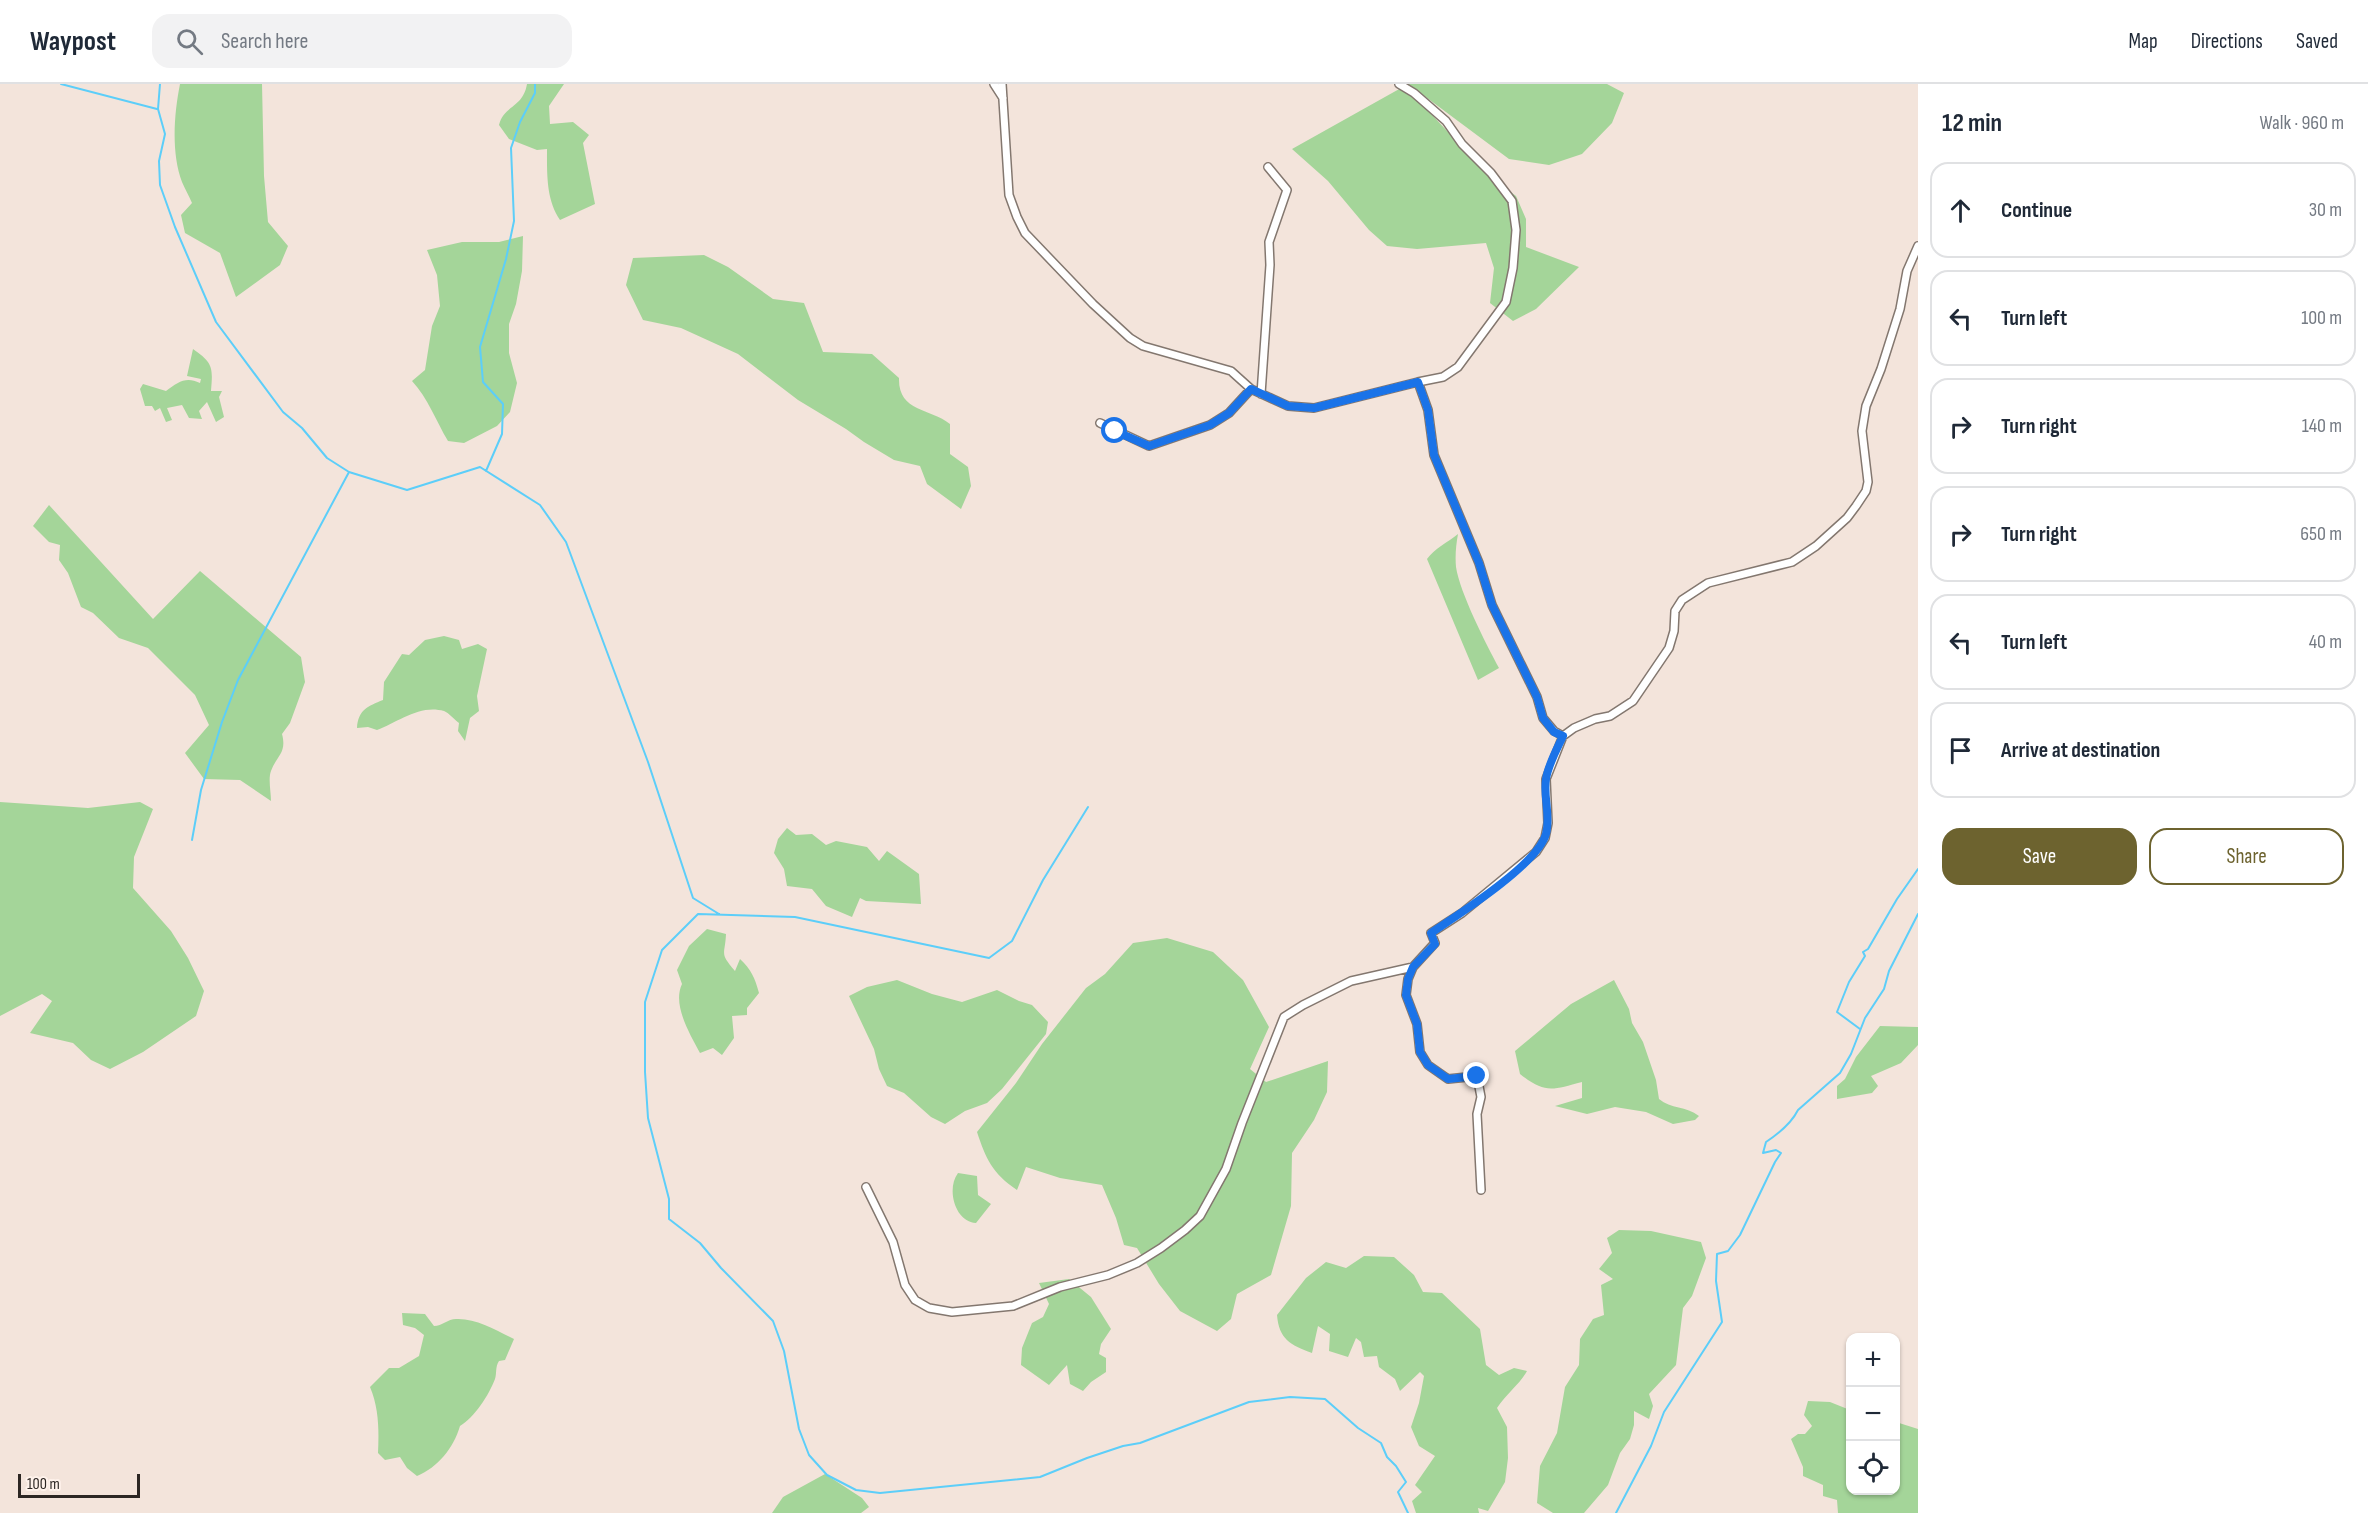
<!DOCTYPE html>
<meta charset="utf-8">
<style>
:root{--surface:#fff;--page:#f2f2f3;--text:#1f2937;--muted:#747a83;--line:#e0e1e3;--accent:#6d632f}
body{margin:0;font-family:"Sofia Sans Condensed",sans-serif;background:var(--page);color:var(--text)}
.controls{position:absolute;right:18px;bottom:18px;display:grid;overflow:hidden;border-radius:12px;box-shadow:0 2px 4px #0004}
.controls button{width:54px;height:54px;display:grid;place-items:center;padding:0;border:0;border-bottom:2px solid var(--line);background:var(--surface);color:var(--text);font:30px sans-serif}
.scale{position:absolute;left:18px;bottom:15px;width:122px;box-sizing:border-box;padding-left:6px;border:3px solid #2c2623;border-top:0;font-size:16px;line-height:21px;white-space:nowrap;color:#2c2623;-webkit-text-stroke:4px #fef2eb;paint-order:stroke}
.stop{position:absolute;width:18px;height:18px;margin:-14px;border:4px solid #1a73e8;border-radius:50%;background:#fff}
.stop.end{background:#1a73e8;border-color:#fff;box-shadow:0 2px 6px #0008}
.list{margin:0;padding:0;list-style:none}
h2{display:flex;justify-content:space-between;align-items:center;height:78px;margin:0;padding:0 24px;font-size:26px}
h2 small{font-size:20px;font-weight:400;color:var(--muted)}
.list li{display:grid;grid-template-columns:39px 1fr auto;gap:18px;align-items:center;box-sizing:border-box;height:96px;margin:0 12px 12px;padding:0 12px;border:2px solid var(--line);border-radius:18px}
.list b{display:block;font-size:22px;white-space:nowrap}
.list em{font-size:20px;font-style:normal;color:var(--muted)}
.actions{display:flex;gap:12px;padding:18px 24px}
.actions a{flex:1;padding:14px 0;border:2px solid var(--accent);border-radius:18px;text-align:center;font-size:21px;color:var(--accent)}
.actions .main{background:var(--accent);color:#fff}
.icon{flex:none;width:33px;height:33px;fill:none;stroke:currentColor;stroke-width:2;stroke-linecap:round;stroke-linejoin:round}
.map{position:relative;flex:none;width:1918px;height:1429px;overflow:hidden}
header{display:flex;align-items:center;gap:36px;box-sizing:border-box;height:84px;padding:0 30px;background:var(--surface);border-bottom:2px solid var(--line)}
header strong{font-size:28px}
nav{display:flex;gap:33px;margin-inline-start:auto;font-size:21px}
.search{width:420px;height:54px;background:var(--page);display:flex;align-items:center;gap:15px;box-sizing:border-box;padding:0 21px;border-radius:18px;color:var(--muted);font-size:22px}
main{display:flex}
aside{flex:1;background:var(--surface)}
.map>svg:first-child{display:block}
</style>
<header>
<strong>Waypost</strong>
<div class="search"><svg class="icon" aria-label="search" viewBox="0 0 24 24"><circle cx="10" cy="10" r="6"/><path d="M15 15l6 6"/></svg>Search here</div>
<nav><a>Map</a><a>Directions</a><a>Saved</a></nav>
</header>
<main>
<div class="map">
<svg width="1918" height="1429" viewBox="0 0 1918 1429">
<rect width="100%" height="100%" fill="#f3e4db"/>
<path fill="#a4d599" d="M 180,0 L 262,0 L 264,92 L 268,138 L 288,162 L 280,181 L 236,213 L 220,169 L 185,149 L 181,131 L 192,119 C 189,112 185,105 182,98 C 171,69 174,30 180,0 Z
M 527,0 L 564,0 L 549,22 L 550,40 L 573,38 L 589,51 L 583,59 L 595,120 L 560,136 C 546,116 547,89 547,65 L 537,66 L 509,55 L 499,41 C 504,21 523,24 527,0 Z
M 1400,0 L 1607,0 L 1624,9 L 1612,39 L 1582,70 L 1549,81 L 1509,75 L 1411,2 Z
M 1401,4 L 1420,18 L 1489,92 L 1516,112 L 1526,135 L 1526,163 L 1579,183 L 1536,225 L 1513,237 L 1490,219 L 1494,184 L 1486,159 L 1417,165 L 1387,162 L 1369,146 L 1328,97 L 1292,65 Z
M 523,152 L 522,187 L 516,220 L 509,240 L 509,269 L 517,299 L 510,328 L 497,342 L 464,359 L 448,357 C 436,337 428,314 412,297 L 425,286 L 432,242 L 440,222 L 437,191 L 427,166 L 462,158 L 499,158 Z
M 704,171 L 728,183 L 773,215 L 804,219 L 823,268 L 872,270 L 899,294 C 898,328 930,324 950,340 L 950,370 L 968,383 L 971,402 L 961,425 L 927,400 L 920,382 L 894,376 L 864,358 L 846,345 L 798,316 L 738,270 L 681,244 L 643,236 L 626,201 L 633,174 Z
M 193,265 C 213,279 213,283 211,307 L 222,307 L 219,313 L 224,333 L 216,338 L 207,318 L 199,327 L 202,335 L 189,334 L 182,321 L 167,324 L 172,336 L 166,338 L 160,324 L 155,327 L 152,322 L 145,322 L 140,305 L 143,300 L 166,307 C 178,298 186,292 200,299 L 201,295 L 187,292 Z
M 49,421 L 153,535 L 200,487 L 301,573 L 305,598 L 290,639 L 282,650 C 287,669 277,671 271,687 C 268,695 271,708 271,717 L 240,696 L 204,695 L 185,669 L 209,641 L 195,611 L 148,564 L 119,554 L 93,529 L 81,523 L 68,489 L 59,476 L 60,461 L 49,458 L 33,442 Z
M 1458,450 C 1456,461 1455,472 1456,483 C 1460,509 1486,560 1499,584 L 1478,596 L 1427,475 C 1434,465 1448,458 1458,450 Z
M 444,552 L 459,556 L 462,565 L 478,560 L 487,565 L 477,612 L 479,627 L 470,634 L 465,657 L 458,647 L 459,639 C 455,636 449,629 444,627 C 420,620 398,638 377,646 L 368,643 L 357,644 C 358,626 368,622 383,616 L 384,598 L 402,570 L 409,571 L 425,556 Z
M 0,718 L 88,724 L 140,718 L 153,725 L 134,773 L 133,804 L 171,847 L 188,874 L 204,907 L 196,932 L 143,968 L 110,985 L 91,976 L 73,959 L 30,949 L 52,917 L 42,910 L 0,932 Z
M 787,744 L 796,751 L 812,750 L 826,761 L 836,757 L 867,763 L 879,777 L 887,767 L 919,790 L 921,820 L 866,817 L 860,814 L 852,833 L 826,822 L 812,805 L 787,802 L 784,785 L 774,769 L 778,755 Z
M 707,845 L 726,850 C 725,872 719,868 735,887 L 740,875 C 751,885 755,894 759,909 L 747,924 L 747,931 L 732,932 L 734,954 L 722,971 L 713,964 L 700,969 C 690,950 672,921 682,900 L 677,886 L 689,862 Z
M 1167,854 L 1213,868 L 1243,896 L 1269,943 L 1250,985 L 1266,998 L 1328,977 L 1327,1008 L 1314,1036 L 1292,1069 L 1291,1122 L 1271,1191 L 1237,1210 L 1231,1235 L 1217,1247 L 1180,1227 L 1159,1200 L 1137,1164 L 1124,1161 L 1116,1134 L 1102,1101 L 1060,1094 L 1026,1083 L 1017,1106 C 992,1089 986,1075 977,1048 L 1016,999 L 1042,960 L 1086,904 L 1105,890 L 1133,859 Z
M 897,896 L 932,910 L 962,918 L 997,906 L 1019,917 L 1032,921 L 1048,938 L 1046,950 L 1002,1005 L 987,1019 L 965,1027 L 945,1040 L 931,1033 L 904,1009 L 887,1002 L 879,985 L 874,965 L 849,912 L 867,903 Z
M 1614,896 L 1629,925 L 1632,939 L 1643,958 L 1656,996 L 1659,1015 C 1671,1025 1686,1022 1699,1032 L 1695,1036 L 1673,1040 L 1646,1028 L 1615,1023 L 1587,1030 L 1555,1022 L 1582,1014 L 1582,998 C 1552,1006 1545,1010 1520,990 L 1515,967 L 1571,920 Z
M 1880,942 L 1918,943 L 1918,961 L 1901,979 L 1871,992 L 1878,1002 L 1872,1009 L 1837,1015 L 1837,1002 L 1845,995 L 1856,973 Z
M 958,1089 L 977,1092 L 978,1111 L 991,1120 L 976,1139 C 955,1138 946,1105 958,1089 Z
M 1619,1146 L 1651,1147 L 1701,1158 L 1706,1174 L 1692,1212 L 1683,1224 L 1676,1281 L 1649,1310 L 1653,1322 L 1649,1335 L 1634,1327 L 1634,1341 L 1630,1355 L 1620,1369 L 1608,1401 L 1584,1429 L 1553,1429 L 1537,1419 L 1540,1382 L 1557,1349 L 1565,1303 L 1579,1281 L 1580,1255 L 1593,1235 L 1604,1231 L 1601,1201 L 1613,1195 L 1599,1185 L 1612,1169 L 1607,1154 Z
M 1364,1172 L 1394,1173 L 1414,1191 L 1423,1208 L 1442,1209 L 1480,1245 L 1486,1281 L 1499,1291 L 1514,1284 L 1527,1287 C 1519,1301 1506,1310 1497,1324 L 1507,1343 L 1508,1374 L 1505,1398 L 1488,1427 L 1478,1424 L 1479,1429 L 1416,1429 L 1412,1417 L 1422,1408 L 1415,1401 L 1435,1372 L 1419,1362 L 1411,1343 L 1419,1319 L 1424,1292 L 1420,1288 L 1400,1307 L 1395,1295 L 1379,1283 L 1377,1272 L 1364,1273 L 1361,1258 L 1356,1254 L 1348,1273 L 1329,1267 L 1330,1250 L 1318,1242 L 1312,1269 C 1290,1261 1279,1255 1277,1231 L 1306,1194 L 1326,1178 L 1346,1184 Z
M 1069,1195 L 1091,1213 L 1111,1245 L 1101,1260 L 1099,1270 L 1106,1274 L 1106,1288 L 1091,1298 L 1083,1307 L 1070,1300 L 1067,1281 L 1049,1301 L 1021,1281 L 1022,1264 L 1032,1239 L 1043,1233 L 1049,1220 L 1039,1199 Z
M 402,1229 L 425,1230 L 434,1242 C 442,1242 448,1235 456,1235 C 476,1234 496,1246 514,1255 L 505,1276 L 499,1277 C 495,1283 497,1289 495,1295 C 489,1311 474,1334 460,1342 C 453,1365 438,1383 417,1392 L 407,1384 L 400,1373 L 385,1376 L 378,1369 C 379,1347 379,1324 370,1303 L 389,1284 L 399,1284 L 419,1272 L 424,1251 L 415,1244 L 403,1241 Z
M 1808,1317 L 1830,1318 L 1850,1326 L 1850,1406 L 1896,1406 L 1896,1338 L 1918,1345 L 1918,1429 L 1838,1429 L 1837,1416 L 1823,1412 L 1823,1401 L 1803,1392 L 1803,1383 L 1791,1355 L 1798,1350 L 1805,1350 L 1812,1342 L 1804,1331 Z
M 825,1390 L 862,1414 L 869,1423 L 861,1429 L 772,1429 L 783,1413 Z"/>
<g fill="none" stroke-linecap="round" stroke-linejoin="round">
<path stroke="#5ccef9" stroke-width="2" d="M 61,0 L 157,25
M 160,0 L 158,25 L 165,50 L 159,77 L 160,101 L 175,143 L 216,238 L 283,328 L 302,344 L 327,374 L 349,388 L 407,406 L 480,383 L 540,421 L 566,458 L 648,678 L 693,814 L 719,830
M 486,387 L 502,350 L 503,320 L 483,298 L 480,263 L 506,175 L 514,137 L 511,64 L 520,38 L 535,9 L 535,0
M 1088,723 L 1043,796 L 1012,857 L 989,874 L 795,833 L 698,830 L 662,866 L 645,918 L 645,988 L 648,1034 L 669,1115 L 669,1135 L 700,1159 L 721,1184 L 773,1237 L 784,1267 L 799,1345 L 809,1371 L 827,1391 L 856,1406 L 880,1409 L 1040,1393 L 1087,1374 L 1123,1362 L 1140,1359 L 1249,1318 L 1290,1313 L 1325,1315 L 1358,1344 L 1381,1359 L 1387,1373 L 1396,1382 L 1406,1398 L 1398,1408 L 1408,1429
M 192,756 L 201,706 L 222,638 L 238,596 L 349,388
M 1860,945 L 1837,928 L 1849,898 L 1865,872 L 1863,868 L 1868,865 L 1897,815 L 1918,785
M 1616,1429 L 1651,1362 L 1664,1328 L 1722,1238 L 1716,1197 L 1717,1170 L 1728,1167 L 1740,1151 L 1775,1078 L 1781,1069 L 1776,1066 L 1763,1069 L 1766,1058 C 1778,1050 1792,1038 1798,1026 L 1840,989 L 1851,970 L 1865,934 L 1884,905 L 1889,887 L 1918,830"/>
<defs>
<path id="minor" d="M 994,0 L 1003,14
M 1002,0 L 1009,111 L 1017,133 L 1025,149 L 1093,220 L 1130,254 L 1143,262 L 1231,287 L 1251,305 L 1288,322 L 1314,324 L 1418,298 L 1428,326 L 1434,371 L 1479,479 L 1492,521 L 1537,613 L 1543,634 L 1554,647 L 1563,652
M 1399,0 L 1414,9 L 1446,37 L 1462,60 L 1491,89 L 1512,117 L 1516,146 L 1513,184 L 1506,218 L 1458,283 L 1443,293 L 1418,298
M 1261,310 L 1270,181 L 1269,158 L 1287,106 L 1268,83
M 1100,339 L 1149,362 L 1210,341 L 1229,329 L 1251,305
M 1413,883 L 1435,859 L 1431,849 L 1462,829 L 1536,768 L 1545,754 L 1548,739 L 1546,695 L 1563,652 L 1574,644 L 1595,635 L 1610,632 L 1633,617 L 1669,564 L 1674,547 L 1675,527 L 1682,516 L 1708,499 L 1792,478 L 1816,462 L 1847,434 L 1856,422 L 1866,407 L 1868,398 L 1862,347 L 1866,322 L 1881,285 L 1900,225 L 1907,187 L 1918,162
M 866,1103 L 893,1158 L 905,1201 L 915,1216 L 929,1224 L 952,1228 L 1013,1222 L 1060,1203 L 1108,1191 L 1137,1179 L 1161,1164 L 1185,1146 L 1200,1132 L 1226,1085 L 1242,1039 L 1284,933 L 1303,921 L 1351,897 L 1413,883 L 1408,895 L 1406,911 L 1417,940 L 1420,968 L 1428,981 L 1448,995 L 1477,992 L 1481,1013 L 1477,1030 L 1481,1106"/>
</defs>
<use href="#minor" stroke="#83776f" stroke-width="10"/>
<use href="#minor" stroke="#fff" stroke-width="7"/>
</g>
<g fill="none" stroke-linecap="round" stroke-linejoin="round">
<path stroke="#1a73e8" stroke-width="8" d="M 1115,347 L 1149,362 L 1210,341 L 1229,329 L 1251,305 L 1288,322 L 1314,324 L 1418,298 L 1428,326 L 1434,371 L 1479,479 L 1492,521 L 1537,613 L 1543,634 L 1554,648 L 1563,652 C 1557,665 1548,681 1546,695 C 1543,713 1551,732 1546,750 C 1538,780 1458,831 1431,849 L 1435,860 L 1413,883 L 1408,895 L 1406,911 L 1417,940 L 1420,968 L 1428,981 L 1448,995 L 1477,992"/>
</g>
</svg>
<div class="controls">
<button>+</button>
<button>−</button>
<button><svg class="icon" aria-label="locate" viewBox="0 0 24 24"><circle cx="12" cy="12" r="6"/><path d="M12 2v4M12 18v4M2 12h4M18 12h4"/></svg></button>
</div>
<div class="scale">100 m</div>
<div class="stop" style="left:1115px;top:347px"></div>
<div class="stop end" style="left:1477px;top:992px"></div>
</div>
<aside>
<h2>12 min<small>Walk · 960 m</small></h2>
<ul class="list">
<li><svg class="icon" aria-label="ahead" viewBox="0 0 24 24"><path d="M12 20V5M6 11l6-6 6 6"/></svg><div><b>Continue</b></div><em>30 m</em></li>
<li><svg class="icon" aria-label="left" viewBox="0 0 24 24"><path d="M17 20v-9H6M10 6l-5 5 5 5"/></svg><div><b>Turn left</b></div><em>100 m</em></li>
<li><svg class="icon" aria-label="right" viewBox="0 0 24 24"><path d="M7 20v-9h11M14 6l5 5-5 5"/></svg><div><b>Turn right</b></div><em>140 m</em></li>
<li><svg class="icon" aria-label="right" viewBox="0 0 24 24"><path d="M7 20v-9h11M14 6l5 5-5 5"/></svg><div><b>Turn right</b></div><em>650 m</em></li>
<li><svg class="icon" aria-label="left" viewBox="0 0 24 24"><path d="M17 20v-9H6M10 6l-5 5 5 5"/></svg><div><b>Turn left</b></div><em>40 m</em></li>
<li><svg class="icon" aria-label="arrive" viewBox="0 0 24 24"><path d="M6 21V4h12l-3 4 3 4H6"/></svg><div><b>Arrive at destination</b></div></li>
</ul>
<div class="actions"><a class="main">Save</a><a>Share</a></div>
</aside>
</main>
